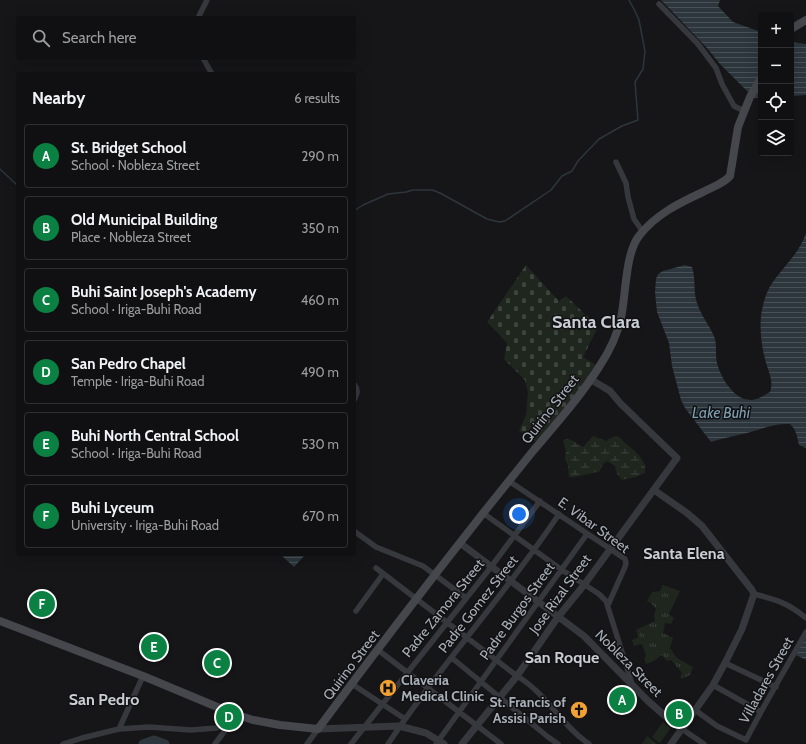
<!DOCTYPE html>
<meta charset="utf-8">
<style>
:root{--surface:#101012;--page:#1e1e20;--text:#f1f3f6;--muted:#9c9d9f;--line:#303032;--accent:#0b8043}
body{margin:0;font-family:Cabin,sans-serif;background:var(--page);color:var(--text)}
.controls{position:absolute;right:12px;top:12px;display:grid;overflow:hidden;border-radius:4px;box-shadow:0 4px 16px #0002}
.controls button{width:36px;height:36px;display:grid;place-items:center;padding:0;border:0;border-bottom:1px solid var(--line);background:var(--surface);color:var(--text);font:20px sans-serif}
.you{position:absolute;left:519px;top:514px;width:14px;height:14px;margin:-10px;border:3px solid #fff;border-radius:50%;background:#1a73e8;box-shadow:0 0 0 6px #1a73e833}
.badge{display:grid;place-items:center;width:26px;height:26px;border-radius:50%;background:var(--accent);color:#fff;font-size:13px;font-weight:700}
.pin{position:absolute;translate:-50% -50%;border:2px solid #fff;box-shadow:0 1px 4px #0006}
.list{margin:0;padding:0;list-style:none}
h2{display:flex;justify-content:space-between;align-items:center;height:52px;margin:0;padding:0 16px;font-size:17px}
h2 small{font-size:13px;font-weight:400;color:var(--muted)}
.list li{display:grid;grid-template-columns:26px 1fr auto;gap:12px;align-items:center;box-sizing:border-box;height:64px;margin:0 8px 8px;padding:0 8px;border:1px solid var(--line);border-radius:4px}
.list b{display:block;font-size:15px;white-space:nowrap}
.list p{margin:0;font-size:13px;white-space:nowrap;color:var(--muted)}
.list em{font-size:13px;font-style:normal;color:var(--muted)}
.icon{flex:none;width:22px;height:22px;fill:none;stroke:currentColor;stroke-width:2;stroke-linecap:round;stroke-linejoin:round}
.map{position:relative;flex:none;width:806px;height:744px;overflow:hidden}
.search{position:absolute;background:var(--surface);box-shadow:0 4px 16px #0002;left:16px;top:16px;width:340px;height:44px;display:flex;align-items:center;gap:10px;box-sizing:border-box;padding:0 14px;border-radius:4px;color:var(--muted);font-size:15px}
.panel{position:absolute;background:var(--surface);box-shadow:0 4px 16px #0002;left:16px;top:72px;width:340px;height:484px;border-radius:4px}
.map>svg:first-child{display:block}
</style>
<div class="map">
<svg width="806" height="744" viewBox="0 0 806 744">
<defs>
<pattern id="grass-tufts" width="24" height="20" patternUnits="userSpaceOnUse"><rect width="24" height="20" fill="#1e261e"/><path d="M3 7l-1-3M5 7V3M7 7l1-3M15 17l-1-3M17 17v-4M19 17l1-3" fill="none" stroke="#3c433d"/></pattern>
<pattern id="wetland-marsh" width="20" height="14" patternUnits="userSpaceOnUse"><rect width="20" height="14" fill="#1e261e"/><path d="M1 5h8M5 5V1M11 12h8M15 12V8" fill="none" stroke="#3c433d"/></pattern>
<pattern id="cemetery-stones" width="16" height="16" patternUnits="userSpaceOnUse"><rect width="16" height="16" fill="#1e261e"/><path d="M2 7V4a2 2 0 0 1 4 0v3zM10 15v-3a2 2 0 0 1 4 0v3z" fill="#3c433d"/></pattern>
<pattern id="water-rules" width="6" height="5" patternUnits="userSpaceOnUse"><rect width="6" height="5" fill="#2c363c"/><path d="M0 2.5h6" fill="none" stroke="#485156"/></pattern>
</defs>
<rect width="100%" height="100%" fill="#161618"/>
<path fill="url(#grass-tufts)" d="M 663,585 L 680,591 L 669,614 L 674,618 L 671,624 L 665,623 L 663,633 L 673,638 L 670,648 L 677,658 L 693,667 L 690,675 L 682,679 L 680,677 L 682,673 L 671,660 L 667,661 L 662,655 L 652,662 L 646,664 L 644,658 L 646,656 L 642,644 L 634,646 L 632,640 L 639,637 L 636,630 L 655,621 L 654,615 L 656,609 L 652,604 L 647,601 L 652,592 L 660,591 Z
M 647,736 L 657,744 L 642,744 Z"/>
<path fill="url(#wetland-marsh)" d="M 593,436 L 606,441 L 615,436 L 619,437 C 629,448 648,457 645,473 L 636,477 L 622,480 L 617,474 L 615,466 L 607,461 L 604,463 L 599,472 C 589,473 577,478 569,477 L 568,466 L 565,459 L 566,451 L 563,441 L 566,439 L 571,440 L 583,447 Z"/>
<path fill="url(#cemetery-stones)" d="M 526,265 L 559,301 L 566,296 L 598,327 L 583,357 L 596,365 L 566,408 L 539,443 L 519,431 L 526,415 L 528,392 L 525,380 L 504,359 L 507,343 L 487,322 Z"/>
<path fill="#1e261e" d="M 620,689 L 628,696 L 617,711 L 609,705 Z
M 663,722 L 671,728 L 660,743 L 652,737 Z"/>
<path fill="url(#water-rules)" d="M 661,0 L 720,0 L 718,6 L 733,22 L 761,32 L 761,97 L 754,98 L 720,64 L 706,47 Z
M 791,42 L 806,44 L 806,95 L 791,96 Z
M 806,233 L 806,448 L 799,445 C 797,437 797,431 790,424 C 775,423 762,429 747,433 C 735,436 723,438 711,442 L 685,408 L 681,400 L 672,366 L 669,343 L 657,312 L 655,292 L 656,279 L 658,274 L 663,271 L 685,265 L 692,267 C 696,278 693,292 697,303 C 701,316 711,327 715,339 C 717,347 715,355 717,363 C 721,379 737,405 756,399 C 761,398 766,394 770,392 C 774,379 768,372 765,359 C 761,344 759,325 762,310 C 764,299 768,288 775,279 C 786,264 800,252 806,233 Z
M 280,554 L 306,554 L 294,567 Z
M 806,633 L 806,660 L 796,655 Z"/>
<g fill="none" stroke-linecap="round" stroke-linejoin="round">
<path stroke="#2c363c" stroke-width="1.5" d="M 0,169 L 18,186
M 354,211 L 363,205 L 388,194 L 406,192 L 413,190 L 432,190 L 440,193 L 487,219 L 499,222 L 505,221 L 551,190 L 562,176 L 572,171 L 578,161 L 599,139 L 622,126 L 638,120 L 635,82 L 643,69 L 645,51 L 639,20 L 635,11 L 629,0"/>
<path stroke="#2c363c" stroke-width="9" d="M 143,744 L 154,740 L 165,744"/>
<path stroke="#37383d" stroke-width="5.5" d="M 659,4 L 698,44 L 716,68 L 722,84 L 734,106 L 744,111
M 198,18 L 207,0
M 203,58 L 212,74
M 616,162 L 626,183 L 628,197 L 634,219 L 643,232
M 354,384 C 359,390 357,394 354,400
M 509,481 L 625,559 L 626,563 L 625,567 L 608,605
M 483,513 L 562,570 L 599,594 L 606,601 L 632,684
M 354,531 L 376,547 L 423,566 L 466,598
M 376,568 L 517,676 C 546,693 561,725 589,744
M 754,594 C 777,600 788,603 806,618
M 356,611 L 383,574
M 378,650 L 501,744
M 452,658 L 548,737 L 558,744
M 725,663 L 776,687
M 352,684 L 405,719
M 713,685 L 761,712
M 695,710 L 717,726 L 746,740 C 765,703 786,668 806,632
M 119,729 L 143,676
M 682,729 L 704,744
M 63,744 L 82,738 L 119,729 L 149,727 L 191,730 L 217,728 L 223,724 L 239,721 L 245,717
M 215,744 L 230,724
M 307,744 L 318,729
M 351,744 L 491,567 L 540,501
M 388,744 C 441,664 506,594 559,514
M 436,744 L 587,534"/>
<path stroke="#37383d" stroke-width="7" d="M 654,490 L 687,513 L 702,526 L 752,590 L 754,594 L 742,629 L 725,663 L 713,685 L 671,744
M 460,543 L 584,636 L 648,701 L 664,715 L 682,729
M 318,729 L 399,726 L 426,733 L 444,744
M 462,744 L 517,676 L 558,617 L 584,585 L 677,458 L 621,404 L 610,391 L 590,379"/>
<path stroke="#45474d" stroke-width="8" d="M 791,29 L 806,20
M 0,621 L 143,676 L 234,714 L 253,720 L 280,725 L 318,729 C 372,656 428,583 484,512 C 501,491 517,471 533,451 C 556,424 580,397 599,367 C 609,352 617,336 621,318 C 626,295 625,254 639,236 C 655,215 679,203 703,192 C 712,187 723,184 730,176 L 738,127 L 750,97 L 761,78"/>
</g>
<defs>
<symbol id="hospital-disc" viewBox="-11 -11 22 22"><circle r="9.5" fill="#f2a233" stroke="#111113"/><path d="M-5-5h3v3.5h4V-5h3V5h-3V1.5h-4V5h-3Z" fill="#111"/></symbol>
<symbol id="church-disc" viewBox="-11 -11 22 22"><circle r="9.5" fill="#f2a233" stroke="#111113"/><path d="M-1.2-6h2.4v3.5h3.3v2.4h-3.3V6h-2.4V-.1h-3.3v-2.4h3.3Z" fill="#111"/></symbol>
</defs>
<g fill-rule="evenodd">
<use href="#hospital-disc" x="378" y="678" width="20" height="20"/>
<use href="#church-disc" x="569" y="700" width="20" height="20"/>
</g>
<g text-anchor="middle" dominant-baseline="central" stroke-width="3" stroke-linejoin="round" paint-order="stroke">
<g font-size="14" fill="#a7aeb8" stroke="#111113">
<text transform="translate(550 409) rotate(-52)">Quirino Street</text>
<text transform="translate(594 525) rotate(36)">E. Vibar Street</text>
<text transform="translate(560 594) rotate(-54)">Jose Rizal Street</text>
<text transform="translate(478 604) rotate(-52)">Padre Gomez Street</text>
<text transform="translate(443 608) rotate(-51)">Padre Zamora Street</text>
<text transform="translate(517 611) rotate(-54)">Padre Burgos Street</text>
<text transform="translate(629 663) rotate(45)">Nobleza Street</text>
<text transform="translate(351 665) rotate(-53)">Quirino Street</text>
<text transform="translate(766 680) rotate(-61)">Villadares Street</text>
</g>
<g font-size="14" font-weight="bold" fill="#a7aeb8" stroke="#111113" text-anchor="start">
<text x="401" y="680">Claveria<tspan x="401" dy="16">Medical Clinic</tspan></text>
<text x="566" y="702" text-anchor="end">St. Francis of<tspan x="566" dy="16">Assisi Parish</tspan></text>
</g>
<g font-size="15" font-style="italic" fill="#7e9fb3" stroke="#111113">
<text x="721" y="413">Lake Buhi</text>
</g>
<g font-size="16" font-weight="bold" fill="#c8ccd4" stroke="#111113">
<text x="684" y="553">Santa Elena</text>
<text x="562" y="657">San Roque</text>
<text x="104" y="699">San Pedro</text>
</g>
<g font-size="18" font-weight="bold" fill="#c8ccd4" stroke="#111113">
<text x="596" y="322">Santa Clara</text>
</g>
</g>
</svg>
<div class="controls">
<button>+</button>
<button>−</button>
<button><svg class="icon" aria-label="locate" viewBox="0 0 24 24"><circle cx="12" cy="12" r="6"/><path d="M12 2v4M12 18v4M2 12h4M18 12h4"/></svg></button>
<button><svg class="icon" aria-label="layers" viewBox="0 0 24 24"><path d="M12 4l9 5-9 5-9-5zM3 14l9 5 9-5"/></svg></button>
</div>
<div class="you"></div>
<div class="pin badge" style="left:622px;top:700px">A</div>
<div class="pin badge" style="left:679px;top:714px">B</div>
<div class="pin badge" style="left:217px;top:663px">C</div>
<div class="pin badge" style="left:229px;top:717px">D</div>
<div class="pin badge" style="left:154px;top:647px">E</div>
<div class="pin badge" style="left:42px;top:604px">F</div>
<div class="search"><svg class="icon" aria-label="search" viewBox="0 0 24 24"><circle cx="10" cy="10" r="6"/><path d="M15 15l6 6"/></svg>Search here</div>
<section class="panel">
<h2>Nearby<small>6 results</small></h2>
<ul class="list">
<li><span class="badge">A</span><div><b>St. Bridget School</b><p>School · Nobleza Street</p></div><em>290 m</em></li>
<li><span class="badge">B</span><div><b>Old Municipal Building</b><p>Place · Nobleza Street</p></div><em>350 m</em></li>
<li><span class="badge">C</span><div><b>Buhi Saint Joseph's Academy</b><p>School · Iriga-Buhi Road</p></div><em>460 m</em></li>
<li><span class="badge">D</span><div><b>San Pedro Chapel</b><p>Temple · Iriga-Buhi Road</p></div><em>490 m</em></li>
<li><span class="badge">E</span><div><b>Buhi North Central School</b><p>School · Iriga-Buhi Road</p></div><em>530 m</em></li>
<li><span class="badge">F</span><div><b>Buhi Lyceum</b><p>University · Iriga-Buhi Road</p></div><em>670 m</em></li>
</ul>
</section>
</div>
